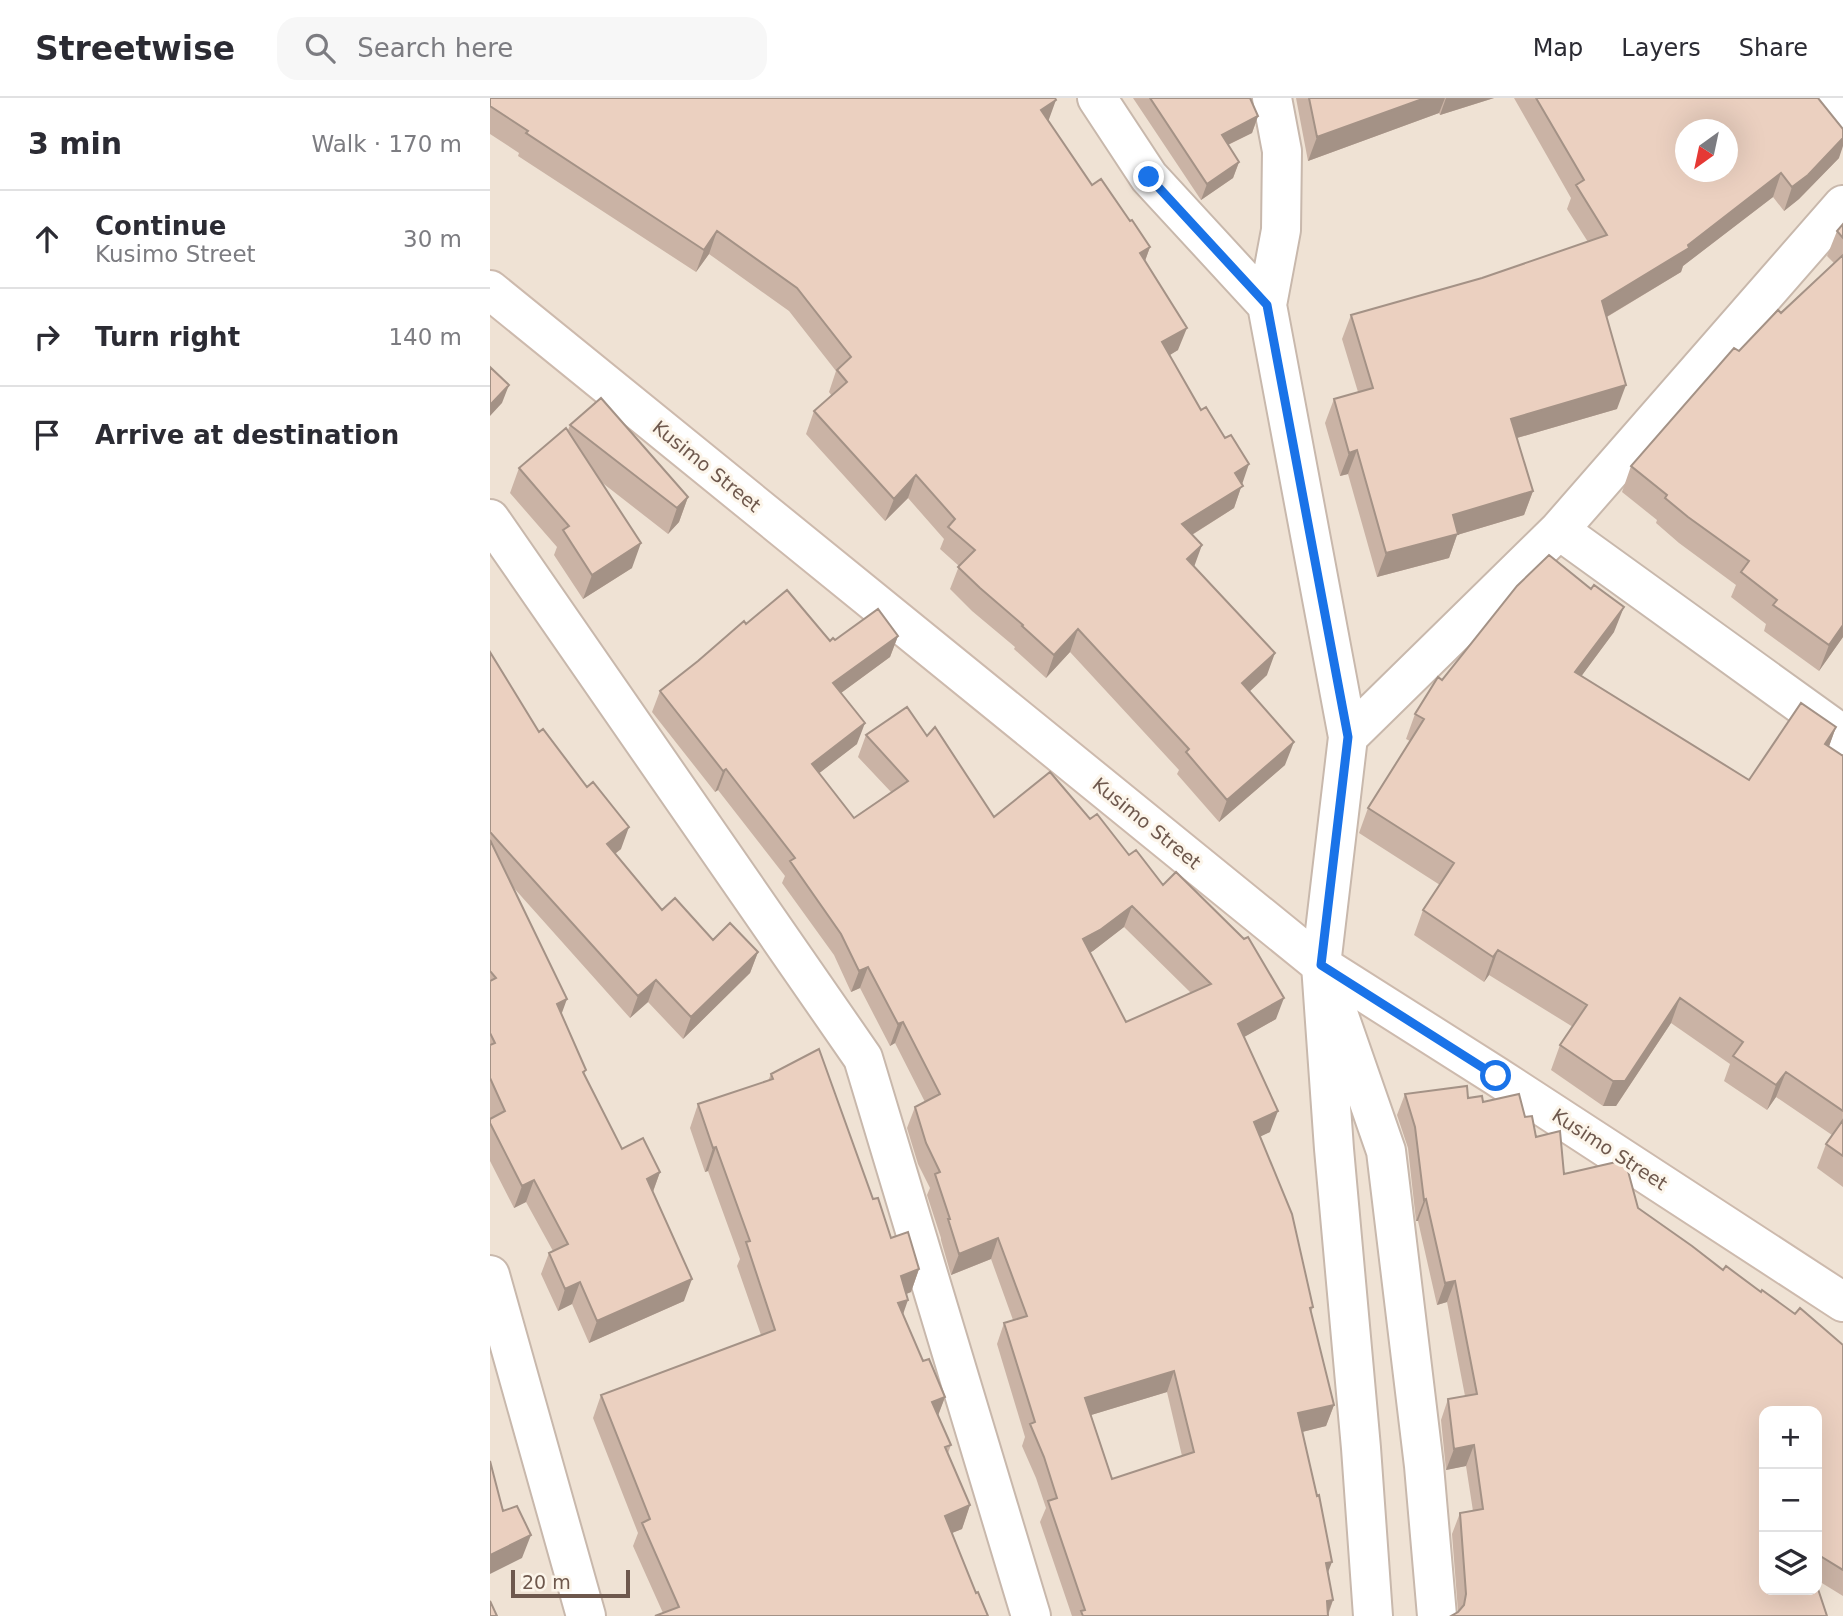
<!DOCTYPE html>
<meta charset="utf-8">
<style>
:root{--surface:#fff;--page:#f7f7f7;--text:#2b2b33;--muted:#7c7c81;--line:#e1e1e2}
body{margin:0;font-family:"DejaVu Sans",sans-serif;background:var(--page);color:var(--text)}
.controls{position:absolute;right:21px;bottom:21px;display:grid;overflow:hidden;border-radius:14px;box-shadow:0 7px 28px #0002}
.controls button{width:63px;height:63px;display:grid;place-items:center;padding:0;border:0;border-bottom:2px solid var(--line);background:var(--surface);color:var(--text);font:35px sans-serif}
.compass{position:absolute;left:1185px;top:21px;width:63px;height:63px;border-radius:50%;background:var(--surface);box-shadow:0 7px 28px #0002;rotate:213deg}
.scale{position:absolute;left:21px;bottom:18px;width:119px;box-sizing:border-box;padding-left:7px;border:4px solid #6e584d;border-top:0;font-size:19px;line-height:24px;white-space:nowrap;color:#6e584d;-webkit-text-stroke:5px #fcf5ea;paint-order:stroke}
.stop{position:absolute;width:21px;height:21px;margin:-16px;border:5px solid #1a73e8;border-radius:50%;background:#fff}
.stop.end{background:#1a73e8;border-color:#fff;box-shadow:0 2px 7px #0008}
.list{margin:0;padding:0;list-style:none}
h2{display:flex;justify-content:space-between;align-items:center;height:91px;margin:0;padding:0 28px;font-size:30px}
h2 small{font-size:23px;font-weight:400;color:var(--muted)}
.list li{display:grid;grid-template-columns:46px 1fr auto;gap:21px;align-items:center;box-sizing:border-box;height:98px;padding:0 28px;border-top:2px solid var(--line)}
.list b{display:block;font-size:26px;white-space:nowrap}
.list p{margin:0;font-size:23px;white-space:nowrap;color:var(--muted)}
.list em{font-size:23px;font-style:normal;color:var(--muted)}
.icon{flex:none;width:38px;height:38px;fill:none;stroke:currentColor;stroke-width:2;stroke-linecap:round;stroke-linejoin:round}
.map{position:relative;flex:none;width:1353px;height:1518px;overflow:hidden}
header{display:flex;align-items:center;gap:42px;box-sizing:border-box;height:98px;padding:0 35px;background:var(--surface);border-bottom:2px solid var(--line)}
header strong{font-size:33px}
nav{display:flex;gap:38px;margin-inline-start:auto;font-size:24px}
.search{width:490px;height:63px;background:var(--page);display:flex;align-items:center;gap:18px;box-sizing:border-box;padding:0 24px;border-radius:21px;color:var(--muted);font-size:26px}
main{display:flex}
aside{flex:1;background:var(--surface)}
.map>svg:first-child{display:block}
</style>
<header>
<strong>Streetwise</strong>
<div class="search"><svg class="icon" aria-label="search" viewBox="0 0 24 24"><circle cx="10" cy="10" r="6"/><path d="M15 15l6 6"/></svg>Search here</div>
<nav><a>Map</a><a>Layers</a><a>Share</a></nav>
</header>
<main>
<aside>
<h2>3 min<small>Walk · 170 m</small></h2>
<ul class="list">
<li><svg class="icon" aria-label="ahead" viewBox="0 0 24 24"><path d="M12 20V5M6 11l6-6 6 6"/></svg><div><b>Continue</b><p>Kusimo Street</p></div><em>30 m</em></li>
<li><svg class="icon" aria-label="right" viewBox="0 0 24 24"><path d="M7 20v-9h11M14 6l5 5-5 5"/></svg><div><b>Turn right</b></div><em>140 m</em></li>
<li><svg class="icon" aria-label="arrive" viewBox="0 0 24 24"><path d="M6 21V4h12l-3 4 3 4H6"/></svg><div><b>Arrive at destination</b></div></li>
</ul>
</aside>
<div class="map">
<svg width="1353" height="1518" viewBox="0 0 1353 1518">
<rect width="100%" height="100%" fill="#f9f0e4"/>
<path fill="#efe2d4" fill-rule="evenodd" d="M 0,0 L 1353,0 L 1353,1518 L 0,1518 ZM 1196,32 L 1238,32 L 1238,74 L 1196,74 ZM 1274,1313 L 1327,1313 L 1327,1492 L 1274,1492 Z"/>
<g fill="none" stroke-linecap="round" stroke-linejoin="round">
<defs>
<path id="street" d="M 607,0 L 659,79 L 777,207
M 782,0 L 792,53 L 791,132 L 777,207 L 858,639 L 831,867 L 844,1051 L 871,1350 L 883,1518
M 1340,0 L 1353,15
M 0,421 L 373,960 L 541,1518
M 1069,432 L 1353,637
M 858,639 L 1069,432 L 1353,107
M 848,915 L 896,1053 L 934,1368 L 947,1518
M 0,1177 L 96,1518"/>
<path id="secondary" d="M 0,192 L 831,867 L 1006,978 L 1353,1204"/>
</defs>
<use href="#street" stroke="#c8b8ac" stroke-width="42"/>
<use href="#secondary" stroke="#cdbaad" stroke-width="42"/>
<use href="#street" stroke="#fff" stroke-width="38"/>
<use href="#secondary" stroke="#fff" stroke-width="38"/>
</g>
<path fill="#cab3a5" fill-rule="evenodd" d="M 0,0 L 558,22 L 602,87 L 640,123 L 660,149 L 655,163 L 688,252 L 679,257 L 752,386 L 744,410 L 702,437 L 704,468 L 777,577 L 759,594 L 795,667 L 729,724 L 687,676 L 689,672 L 580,554 L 556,580 L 524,551 L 525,549 L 482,513 L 460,491 L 469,468 L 450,451 L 454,441 L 418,400 L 395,423 L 316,336 L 324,313 L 342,298 L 339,294 L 346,273 L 299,213 L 219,156 L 206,174 L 28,58 L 29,55 L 0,36 Z
M 643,0 L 760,0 L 768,18 L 762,35 L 738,47 L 749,64 L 743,80 L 711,102 Z
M 806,0 L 1004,0 L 950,17 L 949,15 L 818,63 Z
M 1024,0 L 1328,0 L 1349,60 L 1309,101 L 1294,113 L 1283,99 L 1193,168 L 1191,174 L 1117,219 L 1127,311 L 1027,340 L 1043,393 L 1034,417 L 967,437 L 959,460 L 887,479 L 858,376 L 850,378 L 835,325 L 844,301 L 868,294 L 852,241 L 861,217 L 992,180 L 1098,144 L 1077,111 L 1081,100 Z
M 1353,126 L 1353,539 L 1329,573 L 1274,533 L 1276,526 L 1241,499 L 1246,487 L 1189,445 L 1166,425 L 1167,422 L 1132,394 L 1141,368 L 1249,253 L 1344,165 L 1337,158 L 1347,133 Z
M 80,327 L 198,399 L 189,424 L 178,436 L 110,383 L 142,470 L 93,501 L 64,457 L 67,449 L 20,395 L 29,370 L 78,332 Z
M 256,526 L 340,543 L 408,538 L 400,559 L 351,595 L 367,646 L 329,675 L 364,720 L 401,694 L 368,659 L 376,637 L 437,638 L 504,719 L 600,721 L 673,787 L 786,921 L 754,939 L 780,1034 L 770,1038 L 823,1209 L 821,1214 L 844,1307 L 836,1328 L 812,1334 L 843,1502 L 838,1518 L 582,1518 L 550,1424 L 556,1410 L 546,1380 L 532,1348 L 535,1339 L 507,1246 L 514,1225 L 523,1222 L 501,1161 L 461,1177 L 451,1142 L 451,1140 L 437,1097 L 440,1090 L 428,1066 L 417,1030 L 425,1009 L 435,1004 L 405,945 L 400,948 L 370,890 L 361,894 L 344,857 L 292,785 L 295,778 L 228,692 L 225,694 L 162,614 L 170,593 ZM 634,829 L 701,895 L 636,924 L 600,855 ZM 677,1294 L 692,1358 L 622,1381 L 601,1317 Z
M 1124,534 L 1091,578 L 1259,682 L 1346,629 L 1339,648 L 1353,658 L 1353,1089 L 1327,1070 L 1336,1046 L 1342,1037 L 1286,999 L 1277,1012 L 1234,983 L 1240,966 L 1181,925 L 1126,1008 L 1113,1008 L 1061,972 L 1070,947 L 1083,929 L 999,877 L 994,884 L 924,837 L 933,812 L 950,787 L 869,735 L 878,710 L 920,643 L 916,641 L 925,616 L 952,582 Z
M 0,554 L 49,634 L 131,751 L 125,756 L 172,812 L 223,842 L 268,854 L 260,875 L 193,941 L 158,904 L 140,920 L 23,789 L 71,916 L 96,972 L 94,977 L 132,1051 L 170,1074 L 163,1094 L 194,1203 L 99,1245 L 82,1206 L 68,1213 L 51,1176 L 59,1155 L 63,1153 L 36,1104 L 24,1110 L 0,1063 Z
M 281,976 L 383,1101 L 401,1140 L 429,1171 L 421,1194 L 416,1196 L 413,1217 L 433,1263 L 455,1299 L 448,1317 L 461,1347 L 458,1355 L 480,1407 L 472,1431 L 462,1435 L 486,1495 L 498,1518 L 173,1515 L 143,1448 L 148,1435 L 103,1320 L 111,1297 L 271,1237 L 247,1168 L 250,1161 L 218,1073 L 215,1074 L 200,1030 L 208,1006 L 278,983 Z
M 915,996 L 978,1000 L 1035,1019 L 1046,1039 L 1074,1076 L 1148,1110 L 1233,1172 L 1271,1194 L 1353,1247 L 1353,1498 L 1327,1482 L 1327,1313 L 968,1513 L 962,1436 L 970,1415 L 983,1413 L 976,1368 L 956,1372 L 951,1322 L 958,1301 L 975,1298 L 957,1204 L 947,1207 L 928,1123 L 926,1123 L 918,1050 L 907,1017 Z"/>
<path fill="#a49286" d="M 935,0 L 955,0 L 949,15 L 818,63 L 827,39 Z
M 956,0 L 1004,0 L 950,17 Z
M 566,2 L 558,24 L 551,12 Z
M 768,18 L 762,35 L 725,53 L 732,37 Z
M 1353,40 L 1353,48 L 1349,60 L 1309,101 L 1294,113 L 1302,89 Z
M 749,64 L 743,80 L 711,102 L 717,86 Z
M 1291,75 L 1283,99 L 1193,168 L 1191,174 L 1103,227 L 1112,203 L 1198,147 Z
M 227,133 L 219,156 L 206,174 L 214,152 Z
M 660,149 L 652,171 L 650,155 Z
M 697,230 L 688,252 L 664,267 L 672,244 Z
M 19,287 L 12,305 L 0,318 L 0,307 Z
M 1136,287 L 1127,311 L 1013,344 L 1021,321 Z
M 867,352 L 858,376 L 850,378 L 859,355 Z
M 759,366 L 744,410 L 684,448 L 692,426 L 745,375 Z
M 426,377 L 418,400 L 395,423 L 404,401 Z
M 1043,393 L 1034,417 L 967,437 L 959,460 L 887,479 L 896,455 L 963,417 Z
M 198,399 L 189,424 L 178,436 L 187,410 Z
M 151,445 L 142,470 L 93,501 L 102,477 Z
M 712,447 L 704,469 L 697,461 Z
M 1134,509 L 1124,534 L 1076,599 L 1085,574 Z
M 1353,527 L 1353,539 L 1329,573 L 1339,547 Z
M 588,531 L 580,554 L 556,580 L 564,557 Z
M 408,538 L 400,559 L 336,606 L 343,585 Z
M 785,555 L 777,577 L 744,608 L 752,585 Z
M 375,625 L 367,646 L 314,687 L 322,666 Z
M 1346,629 L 1337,654 L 1335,646 Z
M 804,644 L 795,667 L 729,724 L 737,702 Z
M 236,671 L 228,692 L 225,694 L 233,673 Z
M 139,729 L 131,751 L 109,768 L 117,746 Z
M 642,808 L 634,829 L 603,853 L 585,862 L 593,841 Z
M 1008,852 L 999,877 L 994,884 L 1003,859 Z
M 268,854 L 260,875 L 193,941 L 201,919 Z
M 378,869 L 370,890 L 361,894 L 369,873 Z
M 166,882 L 158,904 L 140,920 L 148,898 Z
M 794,900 L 786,921 L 740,947 L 748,926 Z
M 1190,900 L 1181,925 L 1126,1008 L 1113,1008 L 1123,983 Z
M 77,901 L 69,923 L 67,906 Z
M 413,924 L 405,945 L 400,948 L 408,926 Z
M 1296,974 L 1286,999 L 1277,1012 L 1286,987 Z
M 788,1013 L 780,1034 L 757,1045 L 764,1024 Z
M 226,1049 L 218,1073 L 215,1074 L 223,1050 Z
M 170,1074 L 162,1096 L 157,1081 Z
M 44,1082 L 36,1104 L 24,1110 L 32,1088 Z
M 936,1101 L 928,1123 L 926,1123 L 934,1102 Z
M 508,1140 L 501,1161 L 461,1177 L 469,1156 Z
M 429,1171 L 421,1194 L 402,1202 L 411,1178 Z
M 202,1181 L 194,1203 L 99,1245 L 107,1223 Z
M 965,1183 L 957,1204 L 947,1207 L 955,1185 Z
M 90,1184 L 82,1206 L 68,1213 L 75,1191 Z
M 418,1202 L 410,1225 L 408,1205 Z
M 684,1273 L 677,1294 L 588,1321 L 595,1300 Z
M 455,1299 L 446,1323 L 442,1304 Z
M 844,1307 L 836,1328 L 800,1337 L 808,1315 Z
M 984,1347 L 976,1368 L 956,1372 L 964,1351 Z
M 480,1407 L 472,1431 L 447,1441 L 455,1418 Z
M 41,1437 L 32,1460 L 0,1476 L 0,1457 Z
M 842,1464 L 834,1485 L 836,1465 Z
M 843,1502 L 837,1518 L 837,1503 Z"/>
<path fill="#ebd0c0" stroke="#a49286" stroke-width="2" fill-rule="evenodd" d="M 0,0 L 565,0 L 566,2 L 551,12 L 602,87 L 611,81 L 640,123 L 642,122 L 660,149 L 650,155 L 697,230 L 672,244 L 711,312 L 716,309 L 735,340 L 741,337 L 759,366 L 745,375 L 753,388 L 692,426 L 712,447 L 697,461 L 785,555 L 752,585 L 804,644 L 737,702 L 696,654 L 699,651 L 588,531 L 564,557 L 532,528 L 533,527 L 490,490 L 468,469 L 485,452 L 458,429 L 465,421 L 426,377 L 404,401 L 324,313 L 357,284 L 347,272 L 361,259 L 307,190 L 227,133 L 214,152 L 36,35 L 38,33 L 0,8 Z
M 660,0 L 760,0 L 768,18 L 732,37 L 749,64 L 717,86 Z
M 819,0 L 935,0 L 827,39 Z
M 1046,0 L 1328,0 L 1353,31 L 1353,40 L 1318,77 L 1302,89 L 1291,75 L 1198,147 L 1199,150 L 1112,203 L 1136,287 L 1021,321 L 1043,393 L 963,417 L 968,436 L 896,455 L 867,352 L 859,355 L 844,301 L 883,290 L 861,217 L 992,180 L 1117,137 L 1086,87 L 1094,82 ZM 1195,32 L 1237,32 L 1237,74 L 1195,74 Z
M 1353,126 L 1353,140 L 1347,133 Z
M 1353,157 L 1353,527 L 1339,547 L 1283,507 L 1287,502 L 1251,474 L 1259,463 L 1198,419 L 1175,400 L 1177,397 L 1141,368 L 1244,250 L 1249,253 L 1288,212 L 1291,215 Z
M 0,269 L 19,287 L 0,307 Z
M 111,300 L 198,399 L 187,410 L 80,327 Z
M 76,330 L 151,445 L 102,477 L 73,432 L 79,428 L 29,370 Z
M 1059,457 L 1101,491 L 1104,487 L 1134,509 L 1085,574 L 1259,682 L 1311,605 L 1346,629 L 1335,646 L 1353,658 L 1353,1013 L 1296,974 L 1286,987 L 1243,958 L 1253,944 L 1190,900 L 1135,983 L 1123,983 L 1070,947 L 1097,907 L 1008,852 L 1003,859 L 933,812 L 964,765 L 878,710 L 934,621 L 925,616 L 948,579 L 952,582 L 1027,488 Z
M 297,492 L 340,543 L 343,540 L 345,542 L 388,511 L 408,538 L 343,585 L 375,625 L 322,666 L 364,720 L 418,683 L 376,637 L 417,609 L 437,638 L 445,629 L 504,719 L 560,674 L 600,721 L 607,716 L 639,757 L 646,752 L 673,787 L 686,774 L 754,841 L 758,839 L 794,900 L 748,926 L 788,1013 L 764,1024 L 802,1116 L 823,1209 L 820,1210 L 844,1307 L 808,1315 L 827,1398 L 829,1397 L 842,1464 L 836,1465 L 843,1502 L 837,1503 L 838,1518 L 593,1518 L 591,1513 L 595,1512 L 558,1403 L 567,1400 L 554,1359 L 540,1326 L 545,1324 L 514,1225 L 537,1218 L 508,1140 L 469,1156 L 458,1121 L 460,1121 L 445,1076 L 450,1074 L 436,1045 L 425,1009 L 450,996 L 413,924 L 408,926 L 378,869 L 369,873 L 351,836 L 300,763 L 305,760 L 236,671 L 233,673 L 170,593 L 208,563 L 254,523 L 256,526 ZM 642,808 L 721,886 L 636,924 L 593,841 L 610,832 ZM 684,1273 L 704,1354 L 622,1381 L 595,1300 Z
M 0,554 L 49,634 L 53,631 L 97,689 L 103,684 L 139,729 L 117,746 L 172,812 L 185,800 L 223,842 L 240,825 L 268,854 L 201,919 L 166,882 L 148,898 L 0,734 Z
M 0,742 L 77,901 L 67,906 L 96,972 L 93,974 L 132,1051 L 153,1040 L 170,1074 L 157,1081 L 202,1181 L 107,1223 L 90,1184 L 75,1191 L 59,1155 L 78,1146 L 44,1082 L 32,1088 L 0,1025 L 0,1021 L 15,1013 L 0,980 L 0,947 L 5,945 L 0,935 L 0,883 L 6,880 L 0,873 Z
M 329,951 L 383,1101 L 388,1100 L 401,1140 L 418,1134 L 429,1171 L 411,1178 L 418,1202 L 408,1205 L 433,1263 L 439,1261 L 455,1299 L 442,1304 L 461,1347 L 455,1349 L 480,1407 L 455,1418 L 486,1495 L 488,1494 L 498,1518 L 165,1518 L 189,1509 L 152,1425 L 160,1421 L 111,1297 L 285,1232 L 256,1144 L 260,1143 L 226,1049 L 223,1050 L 208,1006 L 283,981 L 281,976 Z
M 977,988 L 978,1000 L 992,998 L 993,1004 L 1029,996 L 1035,1019 L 1042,1018 L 1046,1039 L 1070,1033 L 1074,1076 L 1135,1062 L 1148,1110 L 1202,1148 L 1233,1172 L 1236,1168 L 1271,1194 L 1272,1192 L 1305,1216 L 1310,1210 L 1353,1247 L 1353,1472 L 1327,1456 L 1327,1313 L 1274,1313 L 1274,1492 L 1327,1492 L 1327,1488 L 1337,1518 L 961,1518 L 968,1514 L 974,1507 L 976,1496 L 970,1415 L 993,1411 L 984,1347 L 964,1351 L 958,1301 L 987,1296 L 965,1183 L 955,1185 L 936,1101 L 934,1102 L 925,1029 L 915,996 Z
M 1353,1022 L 1353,1058 L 1336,1046 Z
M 0,1363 L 13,1413 L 27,1408 L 41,1437 L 0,1457 Z
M 0,1503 L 7,1518 L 0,1518 Z"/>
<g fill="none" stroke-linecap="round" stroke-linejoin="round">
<path stroke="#1a73e8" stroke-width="9" d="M 659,79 L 777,207 L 858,639 L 831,867 L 1006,978"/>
</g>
<g text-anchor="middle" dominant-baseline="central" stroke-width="6" stroke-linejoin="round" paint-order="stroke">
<g font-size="19" fill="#6e584d" stroke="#fcf5ea">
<text transform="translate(217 368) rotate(39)">Kusimo Street</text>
<text transform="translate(657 725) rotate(39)">Kusimo Street</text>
<text transform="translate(1120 1051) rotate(33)">Kusimo Street</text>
</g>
</g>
</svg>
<div class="controls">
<button>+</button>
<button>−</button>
<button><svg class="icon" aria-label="layers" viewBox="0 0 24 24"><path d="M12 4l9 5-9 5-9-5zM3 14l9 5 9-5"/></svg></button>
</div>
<svg class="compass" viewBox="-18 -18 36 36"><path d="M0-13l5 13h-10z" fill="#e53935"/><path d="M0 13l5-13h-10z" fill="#7c7c81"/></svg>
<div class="scale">20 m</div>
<div class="stop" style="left:1006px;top:978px"></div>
<div class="stop end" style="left:659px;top:79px"></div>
</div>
</main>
